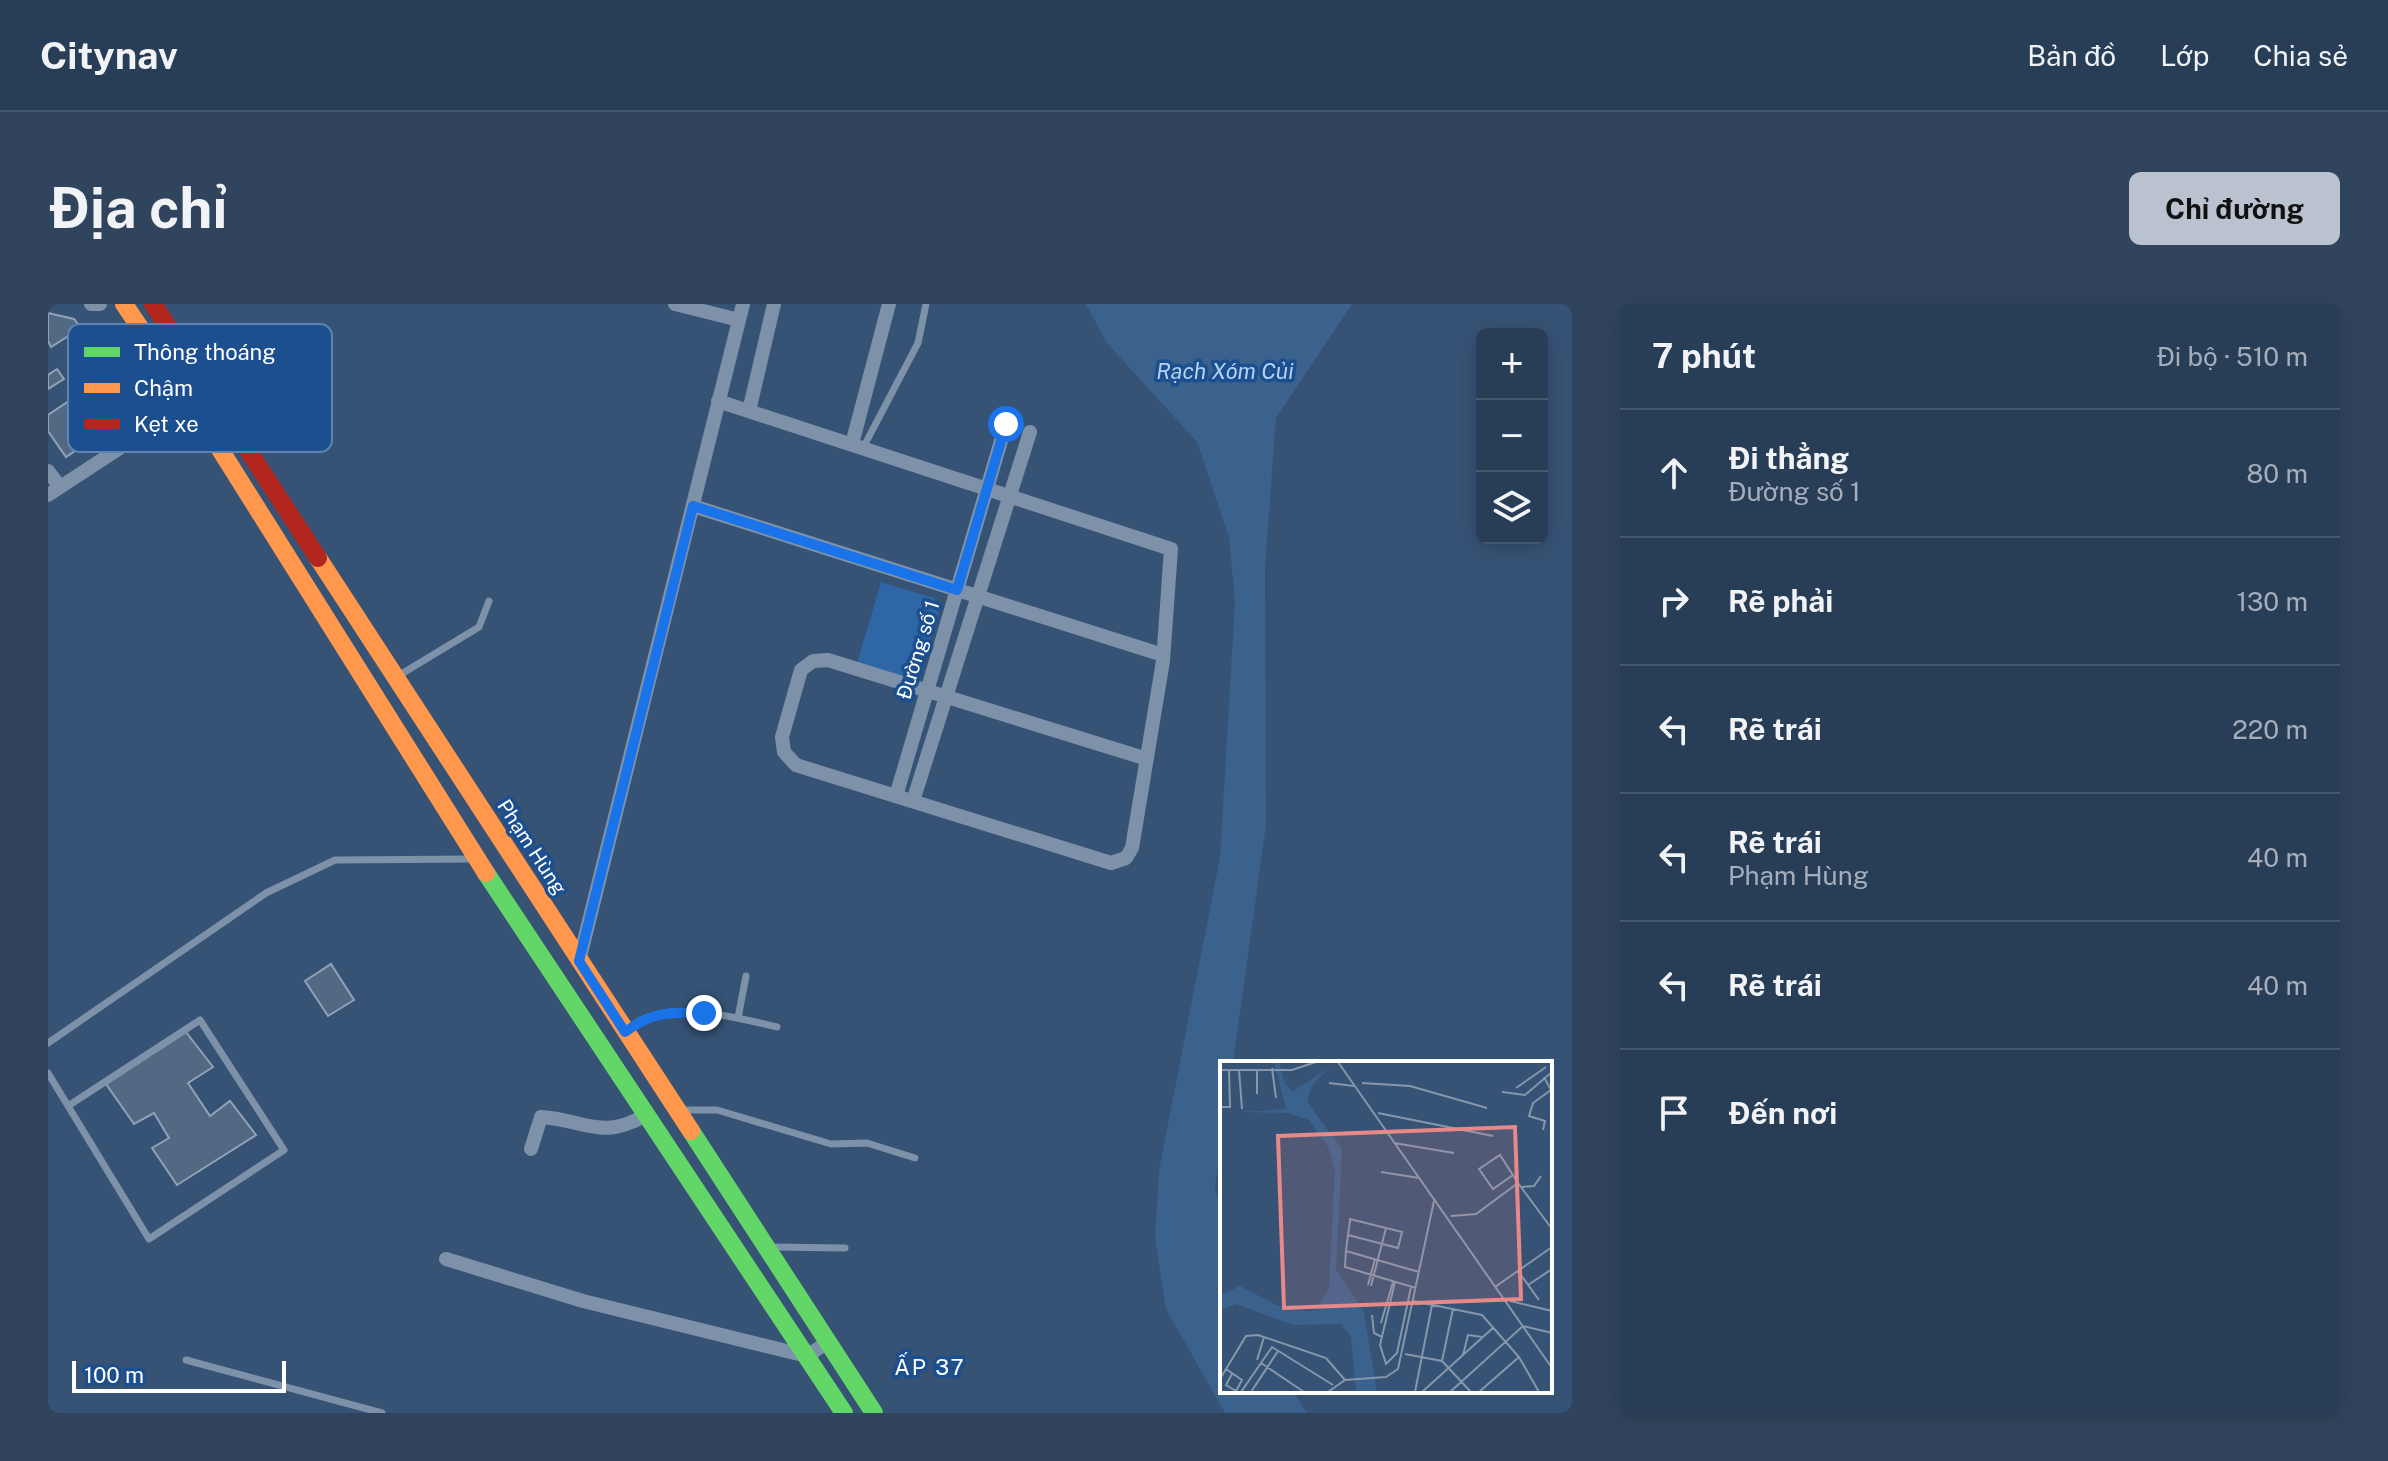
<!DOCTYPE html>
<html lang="vi">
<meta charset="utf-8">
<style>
:root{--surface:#283e57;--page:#30455d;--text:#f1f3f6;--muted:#a5aeba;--line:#44576d;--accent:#b9c2ce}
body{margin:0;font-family:"Public Sans",sans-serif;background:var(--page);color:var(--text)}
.controls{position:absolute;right:24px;top:24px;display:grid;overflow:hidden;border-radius:12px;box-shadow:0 4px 20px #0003}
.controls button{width:72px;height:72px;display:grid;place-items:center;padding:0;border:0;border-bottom:2px solid var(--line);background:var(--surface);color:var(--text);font:40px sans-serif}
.scale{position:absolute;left:24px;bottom:20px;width:214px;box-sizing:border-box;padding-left:8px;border:4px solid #fff;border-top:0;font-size:22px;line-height:28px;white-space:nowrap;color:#fff;-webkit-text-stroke:6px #1b4f8f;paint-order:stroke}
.stop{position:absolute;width:24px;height:24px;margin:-18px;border:6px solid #1a73e8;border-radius:50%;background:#fff}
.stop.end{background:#1a73e8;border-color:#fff;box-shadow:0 2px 8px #0008}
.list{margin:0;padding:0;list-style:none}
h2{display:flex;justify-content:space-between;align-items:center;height:104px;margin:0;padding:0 32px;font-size:34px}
h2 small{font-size:26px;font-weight:400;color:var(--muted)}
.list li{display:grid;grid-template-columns:52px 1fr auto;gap:24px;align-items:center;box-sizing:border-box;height:128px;padding:0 32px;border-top:2px solid var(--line)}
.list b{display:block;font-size:30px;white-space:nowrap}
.list p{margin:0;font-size:26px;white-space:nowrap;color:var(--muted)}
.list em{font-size:26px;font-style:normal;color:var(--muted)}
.icon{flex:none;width:44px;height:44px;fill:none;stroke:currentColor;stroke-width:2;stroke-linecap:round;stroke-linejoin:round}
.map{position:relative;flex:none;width:1524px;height:1109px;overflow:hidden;border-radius:12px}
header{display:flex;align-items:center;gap:48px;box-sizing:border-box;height:112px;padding:0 40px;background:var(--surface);border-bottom:2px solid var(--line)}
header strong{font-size:38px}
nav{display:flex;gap:44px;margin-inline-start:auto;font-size:28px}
.intro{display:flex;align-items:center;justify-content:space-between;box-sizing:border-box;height:192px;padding:0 48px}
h1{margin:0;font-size:56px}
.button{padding:20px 36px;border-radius:12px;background:var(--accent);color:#111;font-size:28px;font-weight:700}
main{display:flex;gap:48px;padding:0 48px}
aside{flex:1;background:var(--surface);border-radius:12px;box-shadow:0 4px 20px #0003}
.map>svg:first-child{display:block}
</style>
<header>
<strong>Citynav</strong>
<nav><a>Bản đồ</a><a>Lớp</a><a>Chia sẻ</a></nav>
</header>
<div class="intro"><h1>Địa chỉ</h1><a class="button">Chỉ đường</a></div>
<main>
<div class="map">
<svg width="1524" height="1109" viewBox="0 0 1524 1109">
<rect width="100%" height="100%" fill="#365274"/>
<path fill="#2f66a5" d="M 833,278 L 886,294 L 892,305 L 869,378 L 806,369 Z"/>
<path fill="#3b618d" d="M 1038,0 L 1304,0 L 1228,114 L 1217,264 L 1218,521 L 1185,759 L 1174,759 L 1174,835 L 1167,883 L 1174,910 L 1174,1087 L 1245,1087 L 1259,1109 L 1177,1109 L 1118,1005 L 1107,934 L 1111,866 L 1172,553 L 1187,297 L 1181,234 L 1149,138 L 1058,38 Z"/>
<path fill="#526984" stroke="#92a2b6" stroke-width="2" d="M 0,9 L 26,15 L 33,24 L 3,43 L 0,37 Z
M 9,65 L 16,75 L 0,85 L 0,71 Z
M 27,93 L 52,130 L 18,153 L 0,127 L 0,111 Z
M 283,660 L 306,696 L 280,712 L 257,677 Z
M 138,728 L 165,763 L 140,779 L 162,812 L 182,797 L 208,831 L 129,881 L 104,844 L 121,834 L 106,809 L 86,820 L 58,780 Z"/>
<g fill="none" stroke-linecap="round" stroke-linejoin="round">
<path stroke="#7d92a8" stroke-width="7" d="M 815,144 L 870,39 L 878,0
M 350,372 L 431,323 L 441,297
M 690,714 L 698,672
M 579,726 C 584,723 589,717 595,715 C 632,698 691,714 729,723
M 0,739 L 218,589 L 287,556 L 426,555
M 0,769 L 101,935 L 236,846 L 152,716 L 20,802
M 635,806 L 669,806 L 783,840 L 819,839 L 867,854
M 724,943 L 797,944
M 138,1056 L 334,1109"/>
<path stroke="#7d92a8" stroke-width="14" d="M 43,0 L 52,0
M 627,0 L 691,16
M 670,97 L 1123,245 L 1115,357 L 1084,544 L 1078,554 L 1063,559 L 748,461 L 736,448 L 734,433 L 753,366 L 765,357 L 780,356 L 1099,455
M 701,107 L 726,0
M 804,140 L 841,0
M 0,167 L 12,183
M 0,191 L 162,85
M 645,202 L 1115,351
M 848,492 L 958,120
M 865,497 L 982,128
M 531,657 L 695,0
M 483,845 L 493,813 C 538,816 553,837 598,811
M 398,955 L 535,997 L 759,1052 L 780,1038"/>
<path stroke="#63d668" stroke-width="18" d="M 438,569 L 796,1109
M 643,827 L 826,1109"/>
<path stroke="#ff974d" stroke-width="18" d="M 76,0 L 143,99 L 438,569
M 270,254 L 643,827"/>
<path stroke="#b3261e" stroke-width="18" d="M 105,0 L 270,254"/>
</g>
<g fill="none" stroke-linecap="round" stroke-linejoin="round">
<path stroke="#1a73e8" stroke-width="10" d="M 656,709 C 623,708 605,707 577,728 L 531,657 L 645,202 L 909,286 L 958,120"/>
</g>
<g text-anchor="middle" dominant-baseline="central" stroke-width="7" stroke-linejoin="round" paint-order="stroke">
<g font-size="20" fill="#fff" stroke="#1b4f8f">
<text transform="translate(870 346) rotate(-73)">Đường số 1</text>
<text transform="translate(484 543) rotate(57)">Phạm Hùng</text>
</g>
<g font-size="22" font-style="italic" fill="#b5d3f5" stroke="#1b4f8f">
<text x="1177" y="67">Rạch Xóm Củi</text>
</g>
<g font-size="22" letter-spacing="2" fill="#fff" stroke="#1b4f8f">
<text x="882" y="1063">ẤP 37</text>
</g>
</g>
<g transform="translate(1172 757)">
<rect width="332" height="332" fill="#365274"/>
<path d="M 54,1 L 59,1 L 65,23 L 73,30 L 110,6 L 92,24 L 87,41 L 122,88 L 116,208 L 144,251 L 157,331 L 136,331 L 131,276 L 121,263 L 73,264 L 16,243 L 0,249 L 0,234 L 20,225 L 57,244 L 87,250 L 97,248 L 109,227 L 115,108 L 108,86 L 89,59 L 68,52 L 23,51 L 66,48 Z" fill="#3b618d"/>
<path fill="none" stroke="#8697ac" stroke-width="2" d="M 118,1 L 332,307M 52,7 L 56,37M 37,8 L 37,33M 0,9 L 72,9 L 96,1M 19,9 L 22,48M 109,22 L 134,25M 142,22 L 190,25 L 267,47M 296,27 L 326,6M 282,31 L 305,34 L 332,11M 0,46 L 10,46 L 9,9M 158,52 L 273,75M 323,69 L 325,60 L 309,55 L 313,42 L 331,29 L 324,16M 174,82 L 234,92M 161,111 L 199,117M 298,122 L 332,168M 302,126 L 314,125 L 321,115M 231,155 L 256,153 L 298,122 L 280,94 L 259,108 L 273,128 L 293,114M 128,174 L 178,187 L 182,171 L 130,158 L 130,160 L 128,174 L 126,189 L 125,206 L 196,227M 126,190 L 199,211M 298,210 L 319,239M 175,221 L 160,284 L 166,303 L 177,292 L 191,226M 148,224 L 155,198M 308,224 L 332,208M 151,225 L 166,167M 275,226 L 332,186M 193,240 L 262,254 L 299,296 L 319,331M 290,240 L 332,250M 152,254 L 154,272 L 162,276M 161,262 L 173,221M 185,293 L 222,300 L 251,331M 243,294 L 248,274 L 263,276M 37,299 L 44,276M 222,300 L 233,248M 41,302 L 84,331M 6,308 L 22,319 L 16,330 L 6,324 L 12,313M 0,318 L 26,275 L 38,274 L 106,297 L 125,319M 21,331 L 52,286 L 113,324M 31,331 L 58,290M 108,331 L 125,319 L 166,316 L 178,308 L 214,140M 195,331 L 212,244M 202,331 L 274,266M 230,331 L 303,265 L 332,272M 259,331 L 299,296"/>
<path fill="#e88989" fill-opacity="0.15" stroke="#e88989" stroke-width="4" d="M 295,66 L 301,238 L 64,247 L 58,75 Z"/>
<rect width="332" height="332" fill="none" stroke="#fff" stroke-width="4"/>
</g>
<rect x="20" y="20" width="264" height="128" rx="12" fill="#1b4f8f" stroke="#5f84b1" stroke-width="2"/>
<rect x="36" y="43" width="36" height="10" fill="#63d668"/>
<rect x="36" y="79" width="36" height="10" fill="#ff974d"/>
<rect x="36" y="115" width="36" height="10" fill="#b3261e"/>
<g font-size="22" fill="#fff">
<text x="86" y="56">Thông thoáng</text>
<text x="86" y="92">Chậm</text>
<text x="86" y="128">Kẹt xe</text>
</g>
</svg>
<div class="controls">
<button>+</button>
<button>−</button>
<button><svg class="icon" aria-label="layers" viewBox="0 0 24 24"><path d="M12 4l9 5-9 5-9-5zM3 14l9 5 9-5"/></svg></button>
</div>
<div class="scale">100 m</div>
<div class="stop" style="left:958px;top:120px"></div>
<div class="stop end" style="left:656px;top:709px"></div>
</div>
<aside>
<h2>7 phút<small>Đi bộ · 510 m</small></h2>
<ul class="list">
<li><svg class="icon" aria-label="ahead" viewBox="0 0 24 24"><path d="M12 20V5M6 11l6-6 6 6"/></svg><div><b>Đi thẳng</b><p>Đường số 1</p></div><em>80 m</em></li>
<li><svg class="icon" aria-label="right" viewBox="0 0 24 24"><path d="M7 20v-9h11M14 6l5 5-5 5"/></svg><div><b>Rẽ phải</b></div><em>130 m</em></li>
<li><svg class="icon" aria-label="left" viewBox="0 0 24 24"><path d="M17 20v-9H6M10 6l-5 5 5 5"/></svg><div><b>Rẽ trái</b></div><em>220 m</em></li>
<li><svg class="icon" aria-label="left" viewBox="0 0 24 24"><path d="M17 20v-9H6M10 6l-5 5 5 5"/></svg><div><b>Rẽ trái</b><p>Phạm Hùng</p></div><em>40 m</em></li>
<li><svg class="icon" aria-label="left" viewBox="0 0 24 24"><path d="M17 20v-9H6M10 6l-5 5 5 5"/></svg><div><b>Rẽ trái</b></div><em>40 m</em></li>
<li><svg class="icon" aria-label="arrive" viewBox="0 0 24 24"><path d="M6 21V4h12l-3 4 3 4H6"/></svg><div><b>Đến nơi</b></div></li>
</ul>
</aside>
</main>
